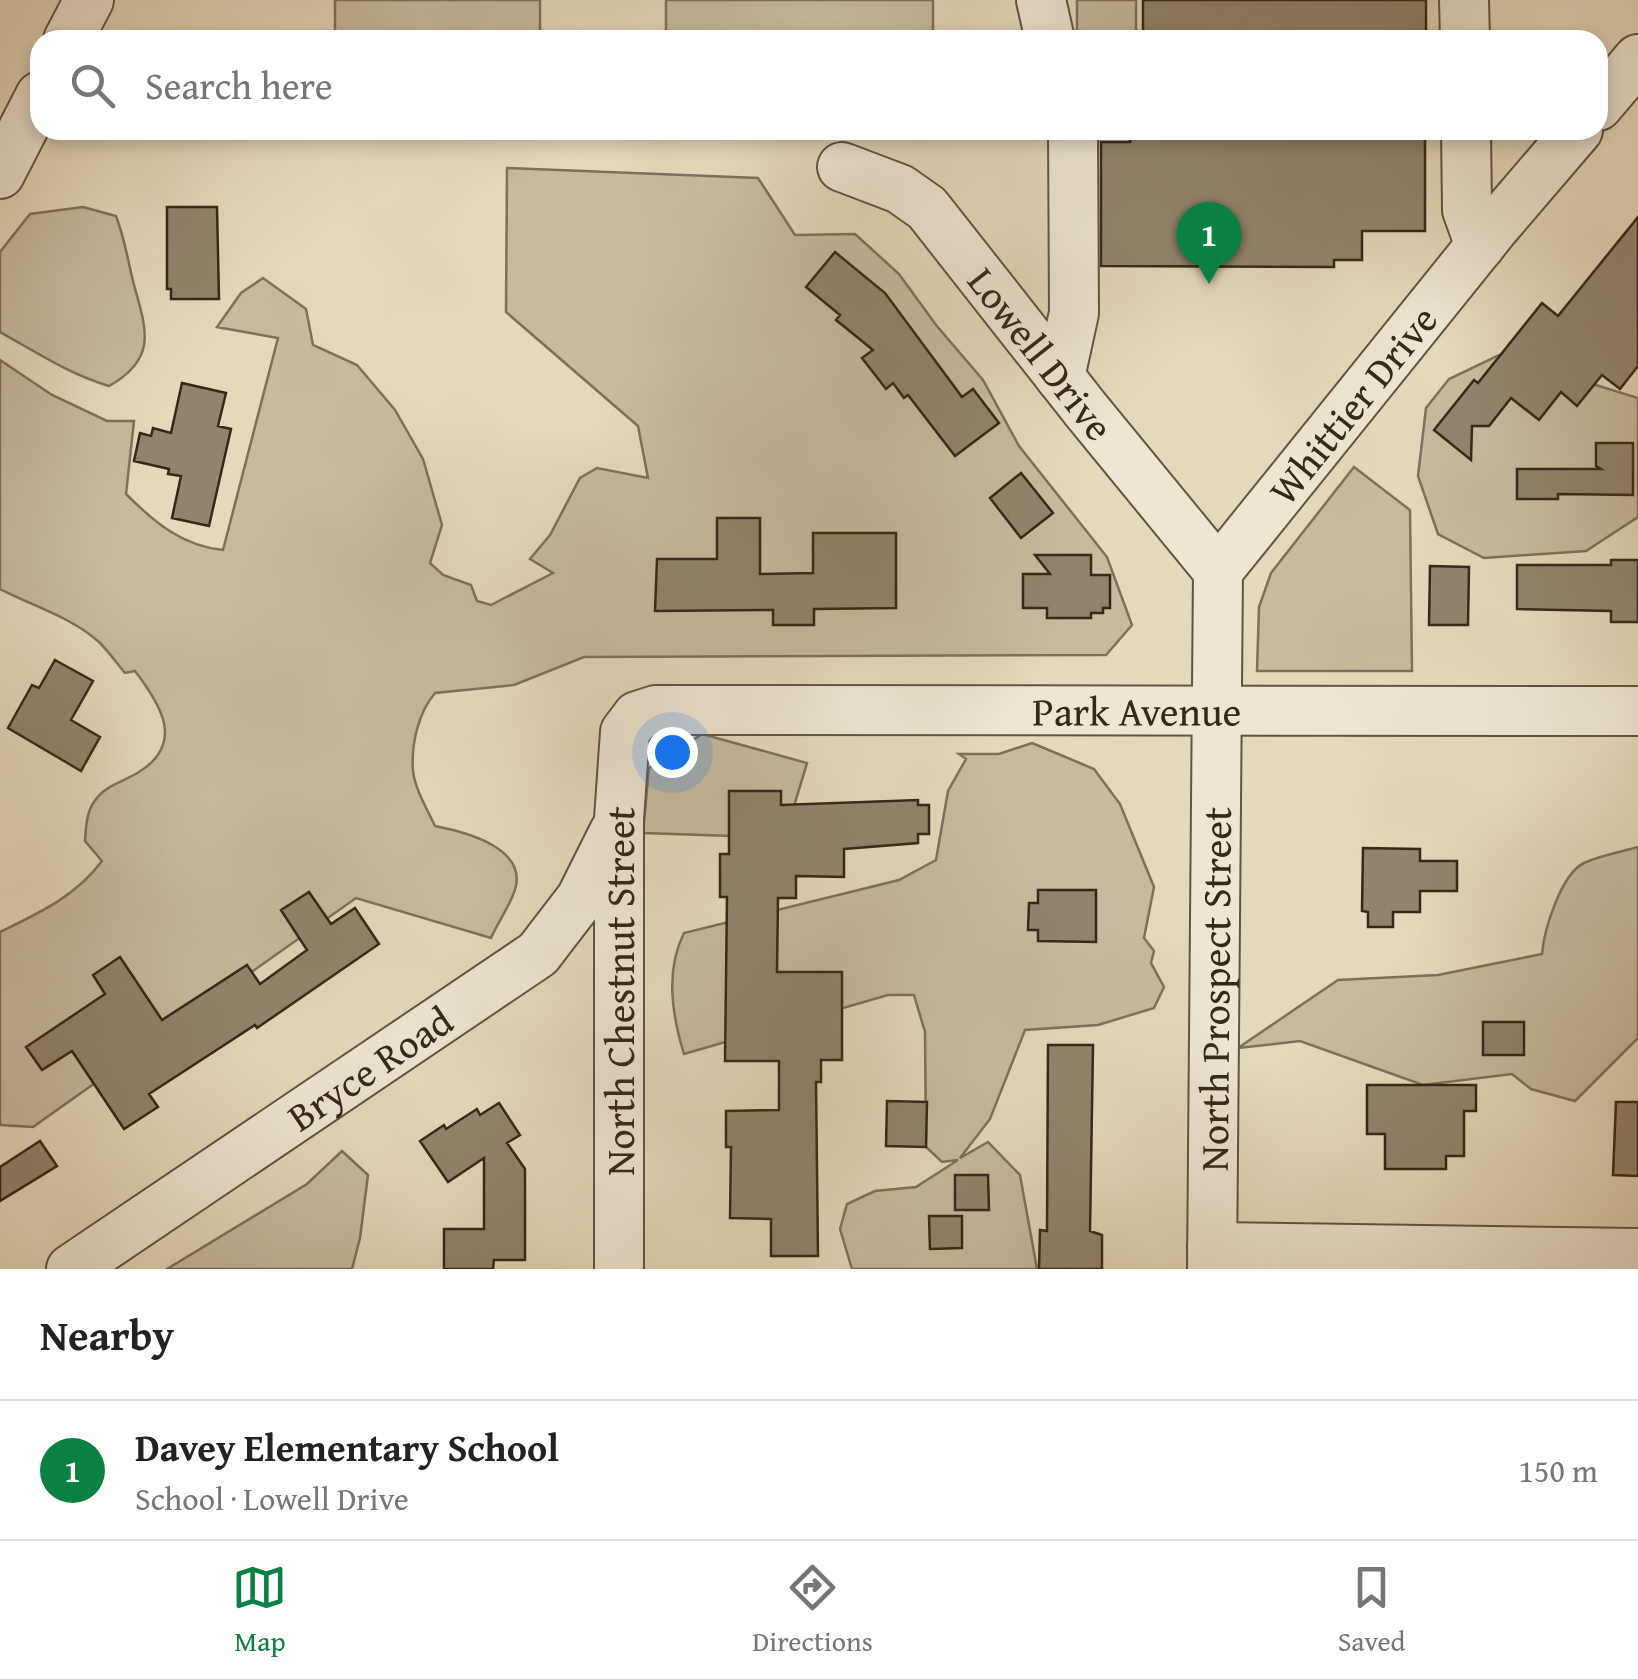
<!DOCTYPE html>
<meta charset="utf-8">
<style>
:root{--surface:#fff;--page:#f2f2f2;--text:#222;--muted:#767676;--line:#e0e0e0;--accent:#0b8043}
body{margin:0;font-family:"Gentium Book Plus",serif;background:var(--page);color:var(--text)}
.you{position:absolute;left:672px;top:752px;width:35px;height:35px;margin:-25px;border:8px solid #fff;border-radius:50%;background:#1a73e8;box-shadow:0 0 0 15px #1a73e833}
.badge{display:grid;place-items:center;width:65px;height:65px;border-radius:50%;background:var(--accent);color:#fff;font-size:32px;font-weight:700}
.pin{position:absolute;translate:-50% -82px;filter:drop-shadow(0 2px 5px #0008)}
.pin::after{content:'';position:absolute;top:52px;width:35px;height:30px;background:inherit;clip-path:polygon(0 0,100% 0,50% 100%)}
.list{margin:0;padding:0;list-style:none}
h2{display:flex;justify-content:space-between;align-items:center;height:130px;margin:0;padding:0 40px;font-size:42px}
h2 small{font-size:32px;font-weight:400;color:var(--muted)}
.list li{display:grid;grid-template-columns:65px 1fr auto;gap:30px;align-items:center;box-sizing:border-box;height:140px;padding:0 40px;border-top:2px solid var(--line)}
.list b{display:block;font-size:38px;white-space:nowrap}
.list p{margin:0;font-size:32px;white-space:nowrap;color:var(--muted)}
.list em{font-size:32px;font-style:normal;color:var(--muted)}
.icon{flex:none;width:55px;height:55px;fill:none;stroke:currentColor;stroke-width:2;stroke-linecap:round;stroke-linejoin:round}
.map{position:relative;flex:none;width:1638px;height:1269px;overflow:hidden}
.search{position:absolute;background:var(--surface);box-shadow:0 5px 15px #0003;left:30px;right:30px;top:30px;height:110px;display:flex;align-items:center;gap:25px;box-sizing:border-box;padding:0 35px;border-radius:30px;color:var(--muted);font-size:38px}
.sheet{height:270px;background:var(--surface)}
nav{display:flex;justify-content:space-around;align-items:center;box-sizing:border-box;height:140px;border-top:2px solid var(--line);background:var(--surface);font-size:28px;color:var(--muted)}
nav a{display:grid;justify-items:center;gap:5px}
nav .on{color:var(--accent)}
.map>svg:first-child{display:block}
</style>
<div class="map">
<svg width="1638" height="1269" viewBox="0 0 1638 1269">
<rect width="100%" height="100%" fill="#e5d9bb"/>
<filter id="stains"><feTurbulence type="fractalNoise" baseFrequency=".002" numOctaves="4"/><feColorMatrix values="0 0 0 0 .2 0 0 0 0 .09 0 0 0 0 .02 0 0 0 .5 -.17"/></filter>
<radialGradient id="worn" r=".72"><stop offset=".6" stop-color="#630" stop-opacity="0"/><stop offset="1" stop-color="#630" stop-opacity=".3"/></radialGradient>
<path fill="#c7bb9f" stroke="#7e715c" stroke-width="2.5" d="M 335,0 L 540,0 L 540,40 L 335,40 Z
M 666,0 L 933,0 L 933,40 L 666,40 Z
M 1077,0 L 1136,0 L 1136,40 L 1077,40 Z
M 507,168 L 758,178 L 795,235 L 855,234 L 899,274 L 936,325 L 983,380 L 1019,446 L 1107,557 L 1132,625 L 1106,655 L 584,657 L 514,685 L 435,693 C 418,713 411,745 413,771 C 415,789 427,809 435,826 C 466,832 533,849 513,895 C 507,910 497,924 491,938 L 356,898 L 33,1127 L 0,1125 L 0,932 C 39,913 75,897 102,861 L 85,841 C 86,829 86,813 94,802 C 105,785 123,782 139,772 C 185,743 161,705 135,671 L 125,673 C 117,663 108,651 99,642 C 71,617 33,606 0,589 L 0,360 L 52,395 L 107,421 L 134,421 L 126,494 C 154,522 182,546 223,550 L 278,338 L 217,327 L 241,293 L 263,278 L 306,309 L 313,345 L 357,365 L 395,410 L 423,459 L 442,525 L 430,563 L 443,575 L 471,585 L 477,601 L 491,605 L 553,573 L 530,559 L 550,535 L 580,478 L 597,468 L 648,478 L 638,426 L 506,312 Z
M 83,207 L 116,216 C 125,239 128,262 134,285 C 147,331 157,359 109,386 C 69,374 36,352 0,332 L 0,252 L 30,214 Z
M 1499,355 L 1638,398 L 1638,517 L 1586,551 L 1484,558 L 1438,534 L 1418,476 L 1426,408 L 1449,379 Z
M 1354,467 L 1410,510 L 1412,671 L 1257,671 L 1259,607 L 1271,573 Z
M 702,734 L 807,763 L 795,803 L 796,838 L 643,833 L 649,768 Z
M 1032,743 L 1094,769 L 1120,804 L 1154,887 L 1144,938 L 1154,951 L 1151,963 L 1164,987 L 1154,1008 L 1098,1025 L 1025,1030 L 990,1119 L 960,1158 L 988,1142 L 1020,1175 L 1037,1269 L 852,1269 L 840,1229 L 847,1204 L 875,1191 L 916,1187 L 958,1160 L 942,1162 L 926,1147 L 925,1032 L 914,995 L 888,995 L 684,1054 C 672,1015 665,971 684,933 L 899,880 L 936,860 L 948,791 L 966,759 L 959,754 L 999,754 Z
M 1638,847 L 1638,1038 L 1575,1101 L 1531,1089 L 1512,1074 L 1423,1085 L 1300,1041 L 1238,1048 L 1338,980 L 1438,975 L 1542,954 C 1544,930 1561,874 1584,863 C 1601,855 1621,852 1638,847 Z
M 342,1151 L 368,1175 L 360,1238 L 352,1269 L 167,1269 L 307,1184 Z"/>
<path fill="#91846d" stroke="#362718" stroke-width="2.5" d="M 1143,0 L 1426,0 L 1426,40 L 1143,40 Z
M 1130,130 L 1425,130 L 1425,231 L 1362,231 L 1362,260 L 1334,260 L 1334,267 L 1101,266 L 1101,142 L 1130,142 Z
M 167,207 L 217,207 L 219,299 L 171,299 L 171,289 L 167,289 Z
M 1638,217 L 1638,366 L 1620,389 L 1602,375 L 1577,406 L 1561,392 L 1539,420 L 1511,398 L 1489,426 L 1472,426 L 1471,460 L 1434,430 L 1474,380 L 1478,383 L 1542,303 L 1558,316 Z
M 835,252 L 885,293 L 962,397 L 973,389 L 999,423 L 955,456 L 908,395 L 904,398 L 893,383 L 886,389 L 862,358 L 873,350 L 836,320 L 840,315 L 806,287 Z
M 182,383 L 226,393 L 218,426 L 231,429 L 209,526 L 172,518 L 181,476 L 168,474 L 169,469 L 134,461 L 140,433 L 151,436 L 153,428 L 171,433 Z
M 1596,443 L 1633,443 L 1633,495 L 1558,494 L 1558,499 L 1517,499 L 1517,469 L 1601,469 L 1596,466 Z
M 1021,473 L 1053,513 L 1021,538 L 990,498 Z
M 717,518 L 760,518 L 760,574 L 813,573 L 813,533 L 896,533 L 896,608 L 814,609 L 814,625 L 773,625 L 773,610 L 655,611 L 657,559 L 717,559 Z
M 1035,555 L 1091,555 L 1091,575 L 1110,575 L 1110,608 L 1103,608 L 1103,613 L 1091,613 L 1091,618 L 1047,618 L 1047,608 L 1023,608 L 1023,574 L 1050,574 Z
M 1611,560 L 1638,560 L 1638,622 L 1611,622 L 1611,611 L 1517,609 L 1517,565 L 1611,565 Z
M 1430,566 L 1469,567 L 1468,625 L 1429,625 Z
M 55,660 L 93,681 L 71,720 L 100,737 L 81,771 L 8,728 L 32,685 L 39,688 Z
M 729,791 L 781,791 L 781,805 L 918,800 L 918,805 L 929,805 L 929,834 L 918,834 L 918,843 L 844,849 L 844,877 L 796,876 L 796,898 L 778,898 L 777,972 L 842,972 L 842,1060 L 821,1060 L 821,1082 L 816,1082 L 818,1256 L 771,1256 L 771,1219 L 730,1218 L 731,1147 L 726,1147 L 726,1111 L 779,1110 L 779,1061 L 725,1061 L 727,897 L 720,897 L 720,854 L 729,854 Z
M 1363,848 L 1420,849 L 1420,861 L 1457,861 L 1457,891 L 1420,891 L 1420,912 L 1393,912 L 1393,927 L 1368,927 L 1368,912 L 1362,911 Z
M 1038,890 L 1096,890 L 1096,942 L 1038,941 L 1038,930 L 1028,930 L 1029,903 L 1038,903 Z
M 309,892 L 331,924 L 355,908 L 379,944 L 257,1028 L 255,1025 L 149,1094 L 158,1107 L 124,1129 L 72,1051 L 42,1070 L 26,1047 L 105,994 L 93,975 L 120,957 L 162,1020 L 247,965 L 260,984 L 307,950 L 281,910 Z
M 1483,1022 L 1524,1022 L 1524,1055 L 1483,1055 Z
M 1048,1045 L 1093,1045 L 1090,1231 L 1102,1235 L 1102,1269 L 1039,1269 L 1040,1230 L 1047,1231 Z
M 1367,1085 L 1476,1085 L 1476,1111 L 1464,1111 L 1464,1156 L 1446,1156 L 1446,1169 L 1385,1169 L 1385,1134 L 1367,1134 Z
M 887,1101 L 927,1102 L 926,1147 L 886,1146 Z
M 1616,1102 L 1638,1102 L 1638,1176 L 1613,1175 Z
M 499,1103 L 520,1135 L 507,1143 L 525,1169 L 525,1260 L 494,1260 L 493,1269 L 444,1269 L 444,1229 L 484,1229 L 484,1158 L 448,1182 L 420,1141 L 444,1125 L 446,1129 L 477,1109 L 480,1115 Z
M 40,1141 L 57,1166 L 0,1201 L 0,1167 Z
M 955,1175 L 988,1175 L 989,1210 L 955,1210 Z
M 929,1216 L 962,1216 L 962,1248 L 930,1249 Z"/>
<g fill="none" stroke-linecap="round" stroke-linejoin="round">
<defs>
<g id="minor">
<path d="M 1041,0 L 1050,40"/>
<path d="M 1464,0 L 1465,40"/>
<path d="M 68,40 L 89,0"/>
<path d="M 1598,106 L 1638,59"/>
<path d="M 1466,130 L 1467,210 L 1480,246"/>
<path id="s1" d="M 842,167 L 900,189 L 927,208 L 1086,410 L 1218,571"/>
<path d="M 0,174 L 40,96"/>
<path d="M 1060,377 L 1074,313 L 1073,130"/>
<path d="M 1212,1247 L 1638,1253"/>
<path id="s2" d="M 71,1269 L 538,954 L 581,898 L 614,832"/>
<path id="s3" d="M 619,1269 L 619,819 L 625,732 L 637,716 L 656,710 L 1638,711"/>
<path id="s4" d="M 1212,1269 L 1218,571 L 1495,227 L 1578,130"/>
</g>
</defs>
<use href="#minor" stroke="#625441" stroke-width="52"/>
<use href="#minor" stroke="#eee6d3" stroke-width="48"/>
</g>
<g text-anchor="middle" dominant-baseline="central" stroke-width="10" stroke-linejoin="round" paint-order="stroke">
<g font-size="40" fill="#362718" stroke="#eee6d3">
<text stroke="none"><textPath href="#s1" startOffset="280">Lowell Drive</textPath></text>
<text stroke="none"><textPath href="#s4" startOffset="912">Whittier Drive</textPath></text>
<text stroke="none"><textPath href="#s3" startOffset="1058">Park Avenue</textPath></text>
<text stroke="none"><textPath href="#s4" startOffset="280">North Prospect Street</textPath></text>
<text stroke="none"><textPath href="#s3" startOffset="278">North Chestnut Street</textPath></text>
<text stroke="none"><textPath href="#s2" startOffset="360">Bryce Road</textPath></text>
</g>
</g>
<rect width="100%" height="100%" filter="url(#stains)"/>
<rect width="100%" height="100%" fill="url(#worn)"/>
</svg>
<div class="you"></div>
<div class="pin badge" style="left:1209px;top:284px">1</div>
<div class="search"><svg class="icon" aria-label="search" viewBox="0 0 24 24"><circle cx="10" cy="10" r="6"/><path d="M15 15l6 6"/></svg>Search here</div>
</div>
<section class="sheet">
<h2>Nearby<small></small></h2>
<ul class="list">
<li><span class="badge">1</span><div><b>Davey Elementary School</b><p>School · Lowell Drive</p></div><em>150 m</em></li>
</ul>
</section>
<nav>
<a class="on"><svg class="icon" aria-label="map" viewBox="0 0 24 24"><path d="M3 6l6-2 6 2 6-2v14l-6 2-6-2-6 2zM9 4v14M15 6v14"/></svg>Map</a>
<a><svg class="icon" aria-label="directions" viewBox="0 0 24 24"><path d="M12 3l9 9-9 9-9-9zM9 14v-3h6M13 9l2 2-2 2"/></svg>Directions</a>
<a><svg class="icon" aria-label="saved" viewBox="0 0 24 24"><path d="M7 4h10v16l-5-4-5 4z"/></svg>Saved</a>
</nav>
